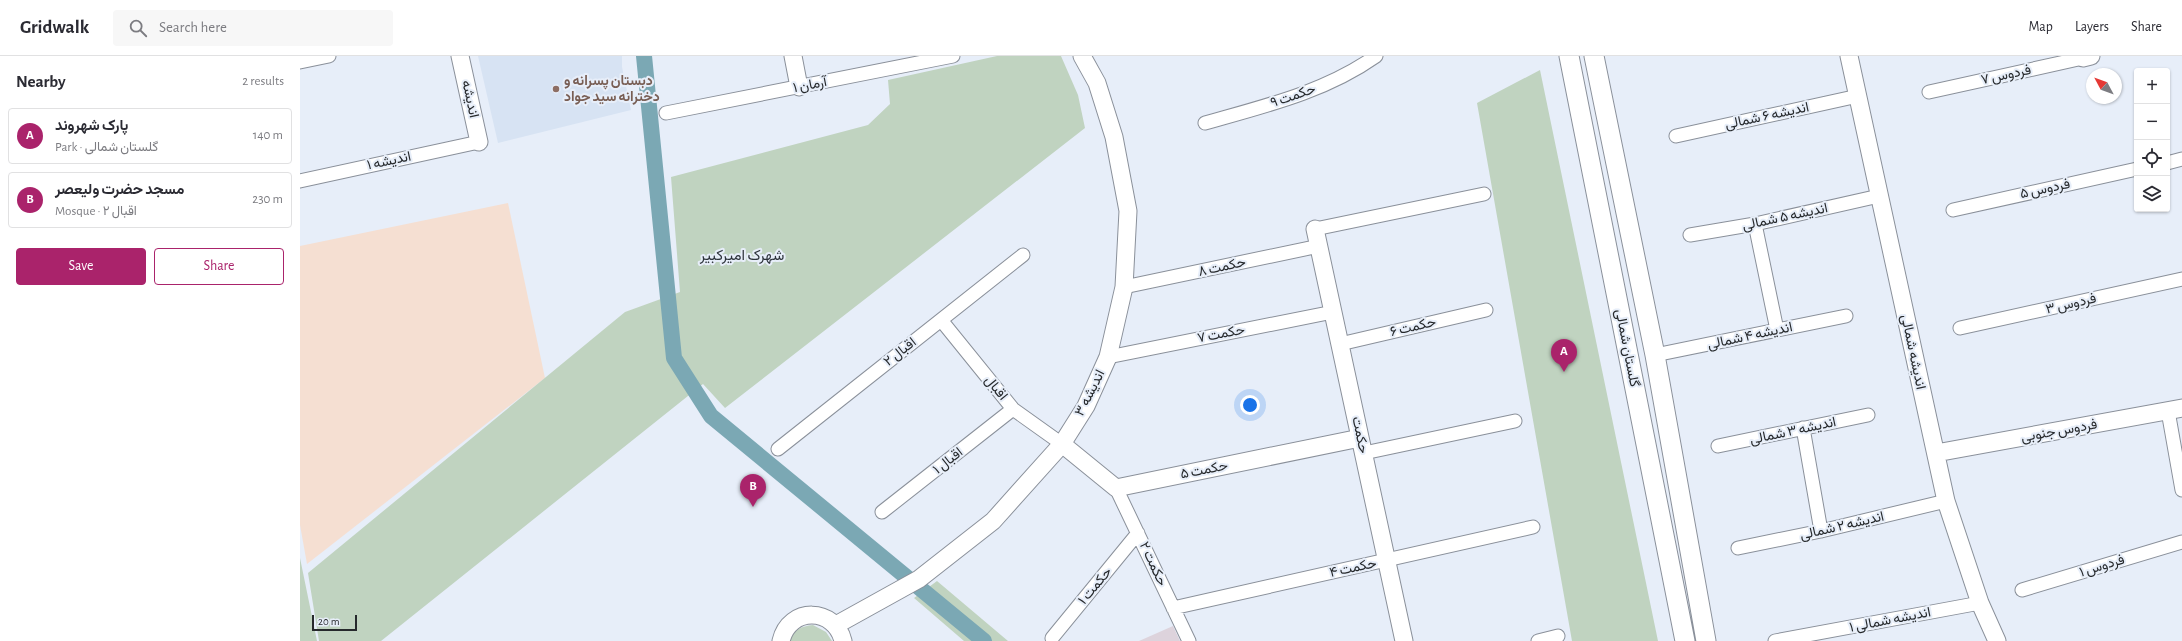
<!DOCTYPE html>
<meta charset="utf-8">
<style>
:root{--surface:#fff;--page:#f7f7f7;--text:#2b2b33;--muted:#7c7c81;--line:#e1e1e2;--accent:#aa236b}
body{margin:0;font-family:"Alegreya Sans",Vazirmatn,sans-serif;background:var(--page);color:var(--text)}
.controls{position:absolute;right:12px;top:12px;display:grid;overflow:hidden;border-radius:4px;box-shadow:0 1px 3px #0004}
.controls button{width:36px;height:36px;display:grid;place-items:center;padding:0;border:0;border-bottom:1px solid var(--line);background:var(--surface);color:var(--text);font:20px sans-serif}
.compass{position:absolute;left:1786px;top:12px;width:36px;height:36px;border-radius:50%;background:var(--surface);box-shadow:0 1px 3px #0004;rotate:311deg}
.scale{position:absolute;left:12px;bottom:10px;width:45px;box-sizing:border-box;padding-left:4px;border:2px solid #26292c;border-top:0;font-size:11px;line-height:14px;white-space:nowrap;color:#26292c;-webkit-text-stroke:3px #e7eef9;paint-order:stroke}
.you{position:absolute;left:950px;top:349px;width:14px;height:14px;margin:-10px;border:3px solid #fff;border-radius:50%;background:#1a73e8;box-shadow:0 0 0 6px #1a73e833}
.badge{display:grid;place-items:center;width:26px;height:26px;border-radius:50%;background:var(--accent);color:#fff;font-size:13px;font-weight:700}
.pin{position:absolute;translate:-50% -33px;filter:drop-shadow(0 1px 2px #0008)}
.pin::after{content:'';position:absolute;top:21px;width:14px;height:12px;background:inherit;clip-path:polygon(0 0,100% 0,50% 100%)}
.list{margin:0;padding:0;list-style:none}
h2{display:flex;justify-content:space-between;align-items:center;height:52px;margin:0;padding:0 16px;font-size:17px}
h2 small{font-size:13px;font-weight:400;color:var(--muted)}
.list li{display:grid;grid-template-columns:26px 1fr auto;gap:12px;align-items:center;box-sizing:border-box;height:56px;margin:0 8px 8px;padding:0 8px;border:1px solid var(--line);border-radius:4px}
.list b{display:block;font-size:15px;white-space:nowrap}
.list p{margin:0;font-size:13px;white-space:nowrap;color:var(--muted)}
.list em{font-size:13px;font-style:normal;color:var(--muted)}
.actions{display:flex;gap:8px;padding:12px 16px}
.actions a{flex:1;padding:9px 0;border:1px solid var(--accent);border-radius:4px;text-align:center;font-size:14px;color:var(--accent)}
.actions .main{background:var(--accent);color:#fff}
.icon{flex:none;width:22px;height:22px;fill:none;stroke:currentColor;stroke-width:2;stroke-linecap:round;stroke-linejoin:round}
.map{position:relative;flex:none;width:1882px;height:585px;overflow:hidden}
header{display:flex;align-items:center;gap:24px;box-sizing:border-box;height:56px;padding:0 20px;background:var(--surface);border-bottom:1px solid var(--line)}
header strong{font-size:19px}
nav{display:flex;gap:22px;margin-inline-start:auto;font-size:14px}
.search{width:280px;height:36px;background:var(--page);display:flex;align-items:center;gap:10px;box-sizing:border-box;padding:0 14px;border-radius:4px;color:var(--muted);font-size:15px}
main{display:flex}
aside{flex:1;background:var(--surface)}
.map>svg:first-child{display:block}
</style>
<header>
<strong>Gridwalk</strong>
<div class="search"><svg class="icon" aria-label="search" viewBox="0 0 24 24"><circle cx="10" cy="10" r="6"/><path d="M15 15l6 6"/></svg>Search here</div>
<nav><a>Map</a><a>Layers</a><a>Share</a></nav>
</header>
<main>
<aside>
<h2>Nearby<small>2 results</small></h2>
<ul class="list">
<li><span class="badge">A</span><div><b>پارک شهروند</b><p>Park · گلستان شمالی</p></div><em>140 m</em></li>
<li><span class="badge">B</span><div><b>مسجد حضرت ولیعصر</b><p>Mosque · اقبال ۲</p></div><em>230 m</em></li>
</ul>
<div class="actions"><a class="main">Save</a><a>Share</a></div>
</aside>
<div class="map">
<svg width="1882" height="585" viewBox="0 0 1882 585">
<rect width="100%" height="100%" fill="#e7eef9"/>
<path fill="#d7e3f3" d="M 178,0 L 322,0 L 322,11 L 331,54 L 198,87 Z"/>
<path fill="#f5dfd2" d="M 208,147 L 245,322 L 7,508 L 0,469 L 0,190 Z"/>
<path fill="#c0d3c0" d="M 697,0 L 761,0 L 778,39 L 785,72 L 425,352 L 403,328 L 81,585 L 19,585 L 8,517 L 325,256 L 380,236 L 371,121 L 568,69 L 590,48 L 588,24 Z
M 1240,14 L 1358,585 L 1272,585 L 1177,47 Z
M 0,502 L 17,585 L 0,585 Z
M 637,525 L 708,585 L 664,585 L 614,542 Z
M 513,569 L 526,576 L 532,585 L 489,585 C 494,574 501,570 513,569 Z"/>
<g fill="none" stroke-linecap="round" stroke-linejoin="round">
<path stroke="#7ba8b4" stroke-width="16" d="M 344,0 L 374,302 L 411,360 L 684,585"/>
</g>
<path fill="#ddd3dc" d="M 873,570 L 880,585 L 839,585 Z"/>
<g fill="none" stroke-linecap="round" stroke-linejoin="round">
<defs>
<path id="minor" d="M 0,6 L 29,0
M 1629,36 L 1783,2
M 366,57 L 653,0
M 905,67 C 965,50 1025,36 1076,0
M 1376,80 L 1558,40
M 1867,107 L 1882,103
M 0,125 L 179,86
M 1653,154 L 1837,113
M 1455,168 L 1477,274
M 1015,173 L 1184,138
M 1390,179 L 1455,168 L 1579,140
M 824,231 L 1019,190
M 641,264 L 713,353 L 762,388
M 1660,272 L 1882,223
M 1040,288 L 1186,254
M 1355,299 L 1546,260
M 808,301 L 1033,256
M 1868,355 L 1882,434
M 1503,372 L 1521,475
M 1418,390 L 1568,359
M 478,393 L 723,199
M 1064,397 L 1215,365
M 816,432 L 889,585
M 582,456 L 713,353
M 1438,492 L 1521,475 L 1646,445
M 1722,534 L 1882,486
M 873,552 L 1233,471
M 752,582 L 838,477
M 1238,585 L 1258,580
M 1475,585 L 1680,547"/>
<path id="tertiary" d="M 160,0 L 179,86
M 493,0 L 499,31
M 1549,0 L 1646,445 L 1680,547 L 1697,585
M 1783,0 L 1783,2 L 1791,0
M 1015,173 L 1104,585
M 762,388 L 816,432 L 1060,382
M 1636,397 L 1882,352
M 536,569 L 619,523 L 693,465 L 762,388 L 786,350 L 808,301 L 824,231 L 828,155 L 814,81 L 797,27 L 782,0
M 481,585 C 489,550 535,551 543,585"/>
<path id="secondary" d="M 1269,0 L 1385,585
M 1294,0 L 1355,299 L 1406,585"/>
</defs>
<use href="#minor" stroke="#8a909a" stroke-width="15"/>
<use href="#tertiary" stroke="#8a909a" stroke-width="19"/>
<use href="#secondary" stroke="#8a909a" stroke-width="21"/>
<use href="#minor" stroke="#fff" stroke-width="13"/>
<use href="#tertiary" stroke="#fff" stroke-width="17"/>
<use href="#secondary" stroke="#fff" stroke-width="19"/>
</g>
<circle fill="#8d6e63" stroke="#e7eef9" stroke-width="1.5" cx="256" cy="33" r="4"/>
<g text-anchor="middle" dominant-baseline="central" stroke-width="4" stroke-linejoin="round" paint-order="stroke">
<g font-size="14" fill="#26292c" stroke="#e7eef9">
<text transform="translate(1706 19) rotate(-12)">فردوس ۷</text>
<text transform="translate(510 29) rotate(-11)">آرمان ۱</text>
<text transform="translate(993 40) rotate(-19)">حکمت ۹</text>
<text transform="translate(170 43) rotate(78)">اندیشه</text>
<text transform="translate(1467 60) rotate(-12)">اندیشه ۶ شمالی</text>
<text transform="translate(89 105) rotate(-12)">اندیشه ۱</text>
<text transform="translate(1745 133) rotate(-12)">فردوس ۵</text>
<text transform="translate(1485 161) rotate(-12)">اندیشه ۵ شمالی</text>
<text transform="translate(922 211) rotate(-12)">حکمت ۸</text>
<text transform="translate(1771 248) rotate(-13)">فردوس ۳</text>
<text transform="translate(1113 271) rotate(-13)">حکمت ۶</text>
<text transform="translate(921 278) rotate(-11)">حکمت ۷</text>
<text transform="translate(1450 280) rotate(-12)">اندیشه ۴ شمالی</text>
<text transform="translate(1327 292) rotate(79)">گلستان شمالی</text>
<text transform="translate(600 296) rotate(-38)">اقبال ۲</text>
<text transform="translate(1613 296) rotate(78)">اندیشه شمالی</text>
<text transform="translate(696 332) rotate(51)">اقبال</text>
<text transform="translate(790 337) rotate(-63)">اندیشه ۳</text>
<text transform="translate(1493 375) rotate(-12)">اندیشه ۳ شمالی</text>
<text transform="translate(1759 375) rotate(-10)">فردوس جنوبی</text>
<text transform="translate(1060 379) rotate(78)">حکمت</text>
<text transform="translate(648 405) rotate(-38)">اقبال ۱</text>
<text transform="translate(904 414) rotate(-11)">حکمت ۵</text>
<text transform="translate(1542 470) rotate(-13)">اندیشه ۲ شمالی</text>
<text transform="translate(853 508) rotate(65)">حکمت ۲</text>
<text transform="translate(1802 510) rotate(-17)">فردوس ۱</text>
<text transform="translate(1053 512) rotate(-12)">حکمت ۴</text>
<text transform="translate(795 530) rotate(-50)">حکمت ۱</text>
<text transform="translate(1590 564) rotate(-11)">اندیشه شمالی ۱</text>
</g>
<g font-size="14" font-weight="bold" fill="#785e54" stroke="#e7eef9" text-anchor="start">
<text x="264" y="25">دبستان پسرانه و<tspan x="264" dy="16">دخترانه سید جواد</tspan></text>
</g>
<g font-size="15" fill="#2d333b" stroke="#e7eef9">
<text x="442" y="199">شهرک امیرکبیر</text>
</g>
</g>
</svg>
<div class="controls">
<button>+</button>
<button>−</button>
<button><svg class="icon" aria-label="locate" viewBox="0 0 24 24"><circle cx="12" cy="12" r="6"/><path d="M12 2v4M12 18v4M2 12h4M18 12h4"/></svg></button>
<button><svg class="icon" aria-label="layers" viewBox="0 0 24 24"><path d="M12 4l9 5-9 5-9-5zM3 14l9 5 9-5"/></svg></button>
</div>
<svg class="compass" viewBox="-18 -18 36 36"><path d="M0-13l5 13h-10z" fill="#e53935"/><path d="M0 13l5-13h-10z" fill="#7c7c81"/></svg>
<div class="scale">20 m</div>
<div class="you"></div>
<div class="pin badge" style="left:1264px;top:316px">A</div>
<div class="pin badge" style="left:453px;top:451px">B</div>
</div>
</main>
